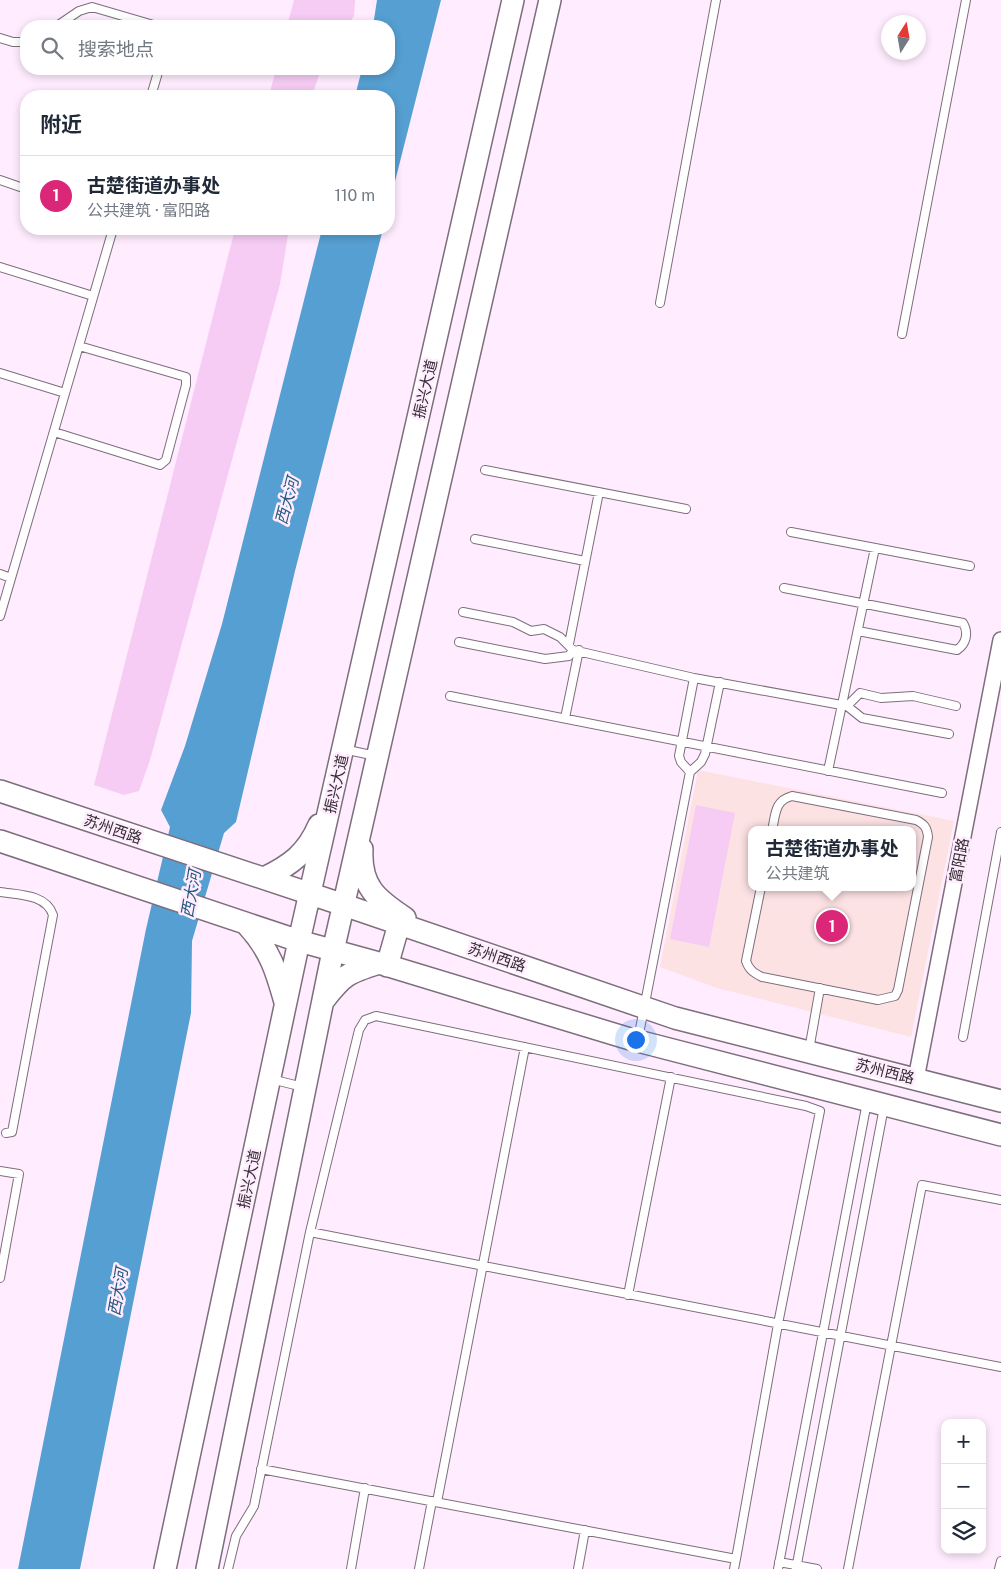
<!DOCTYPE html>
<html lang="zh">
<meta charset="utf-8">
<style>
:root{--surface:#fff;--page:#f6f6f7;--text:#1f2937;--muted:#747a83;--line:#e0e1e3;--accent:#db2777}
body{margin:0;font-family:"Public Sans","Noto Sans SC",sans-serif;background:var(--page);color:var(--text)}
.controls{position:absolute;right:15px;bottom:15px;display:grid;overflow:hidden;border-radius:10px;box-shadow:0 2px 8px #0003}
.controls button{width:45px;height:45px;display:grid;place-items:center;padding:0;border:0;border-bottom:1px solid var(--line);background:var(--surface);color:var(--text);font:25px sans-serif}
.compass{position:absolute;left:881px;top:15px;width:45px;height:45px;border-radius:50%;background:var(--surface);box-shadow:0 2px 8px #0003;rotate:11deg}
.you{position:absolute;left:635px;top:1039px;width:18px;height:18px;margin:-12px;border:4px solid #fff;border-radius:50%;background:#1a73e8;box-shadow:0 0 0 8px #1a73e833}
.badge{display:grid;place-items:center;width:32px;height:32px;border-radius:50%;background:var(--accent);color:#fff;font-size:16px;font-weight:700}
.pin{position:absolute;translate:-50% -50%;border:2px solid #fff;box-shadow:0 1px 5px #0006}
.popup{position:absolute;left:748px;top:826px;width:168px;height:65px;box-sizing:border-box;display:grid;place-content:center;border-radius:10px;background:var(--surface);filter:drop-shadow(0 1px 4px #0005);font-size:16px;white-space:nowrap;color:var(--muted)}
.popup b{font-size:19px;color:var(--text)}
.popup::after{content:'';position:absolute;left:50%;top:100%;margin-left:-10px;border:10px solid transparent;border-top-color:var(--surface)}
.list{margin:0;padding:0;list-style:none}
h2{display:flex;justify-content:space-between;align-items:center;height:65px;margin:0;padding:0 20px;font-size:21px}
h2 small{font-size:16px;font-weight:400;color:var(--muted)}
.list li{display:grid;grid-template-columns:32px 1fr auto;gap:15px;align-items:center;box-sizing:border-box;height:80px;padding:0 20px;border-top:1px solid var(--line)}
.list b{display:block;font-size:19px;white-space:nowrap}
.list p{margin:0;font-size:16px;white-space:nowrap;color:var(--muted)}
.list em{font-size:16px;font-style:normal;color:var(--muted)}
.icon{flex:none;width:28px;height:28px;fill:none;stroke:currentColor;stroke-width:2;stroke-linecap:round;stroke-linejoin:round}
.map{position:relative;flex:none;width:1001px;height:1569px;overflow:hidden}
.search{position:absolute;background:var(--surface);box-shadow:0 2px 8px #0003;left:20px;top:20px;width:375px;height:55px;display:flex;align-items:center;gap:12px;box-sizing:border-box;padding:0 18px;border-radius:20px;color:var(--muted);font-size:19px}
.panel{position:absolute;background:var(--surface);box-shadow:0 2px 8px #0003;left:20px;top:90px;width:375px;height:145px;border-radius:20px}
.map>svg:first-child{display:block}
</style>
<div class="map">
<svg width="1001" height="1569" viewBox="0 0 1001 1569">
<rect width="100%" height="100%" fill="#ffecfe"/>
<path fill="#fde2e4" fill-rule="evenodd" d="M 698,770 L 954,821 L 911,1037 L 717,988 L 660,967 ZM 752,830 L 912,830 L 912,887 L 752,887 Z"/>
<path fill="#f6cbf4" d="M 294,0 L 355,0 L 354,16 L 347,26 L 287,26 Z
M 276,69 L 321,69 L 312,96 L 269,96 Z
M 235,229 L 289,229 L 280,284 L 150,760 L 139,791 L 124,795 L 94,785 Z
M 696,805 L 735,813 L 709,947 L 670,939 Z"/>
<path fill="#569fd2" d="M 377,0 L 441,0 L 389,205 L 389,96 L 355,96 L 362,69 L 389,69 L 389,26 L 373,26 Z
M 322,229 L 383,229 L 295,571 L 236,822 L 224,833 L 192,941 L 191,1013 L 80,1569 L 18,1569 L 146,929 L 170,827 L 161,810 L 185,746 L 222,624 Z"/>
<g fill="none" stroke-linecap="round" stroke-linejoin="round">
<defs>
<path id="lane" d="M 57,26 L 79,11 L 92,7 L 157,26
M 0,38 L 13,42 L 26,42
M 151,96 L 159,69
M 0,180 L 26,189
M 0,267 L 93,296
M 660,303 L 716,0
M 902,334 L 966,0
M 0,373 L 65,393
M 54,432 L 160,465 L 166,460 L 186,385 L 186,377 L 79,346
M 485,470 L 686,509
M 791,532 L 970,566
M 475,539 L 585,561
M 0,574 L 11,578
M 784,588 L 963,623 C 969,633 966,644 957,650 L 858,631
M 0,616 L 113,229
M 459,642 L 545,659 L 569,656 L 573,650 L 560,637 L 544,629 L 531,631 L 513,622 L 463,612
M 569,644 L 599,492
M 573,650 L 694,678 L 847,706
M 450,696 L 942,793
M 565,718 L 579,650
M 949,734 L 862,718 L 847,706 L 860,693 L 881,698 L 913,696 L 956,706
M 343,749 L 376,756
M 828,771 L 875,548
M 690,772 L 681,762 L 679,756 L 694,678
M 761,887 L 746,961 C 749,970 754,973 762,977 L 878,1000 L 895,996 L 898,990 L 928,837 C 927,827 924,824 916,820 L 792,796 C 774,801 776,814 772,830
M 0,892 C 19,895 46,894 53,915 L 12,1132 L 6,1133
M 963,1037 L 1001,832
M 638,1039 L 690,772 L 701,762 L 705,754 L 720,682
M 809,1050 L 820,988
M 271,1079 L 303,1087
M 0,1171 L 19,1174 L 0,1278
M 310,1232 L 1001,1367
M 628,1295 L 671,1077
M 261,1469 L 736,1559 L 734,1569
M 437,1502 L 525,1047
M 779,1562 L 817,1569
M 228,1569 L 236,1536 L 254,1506 L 310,1232 L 359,1030 L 365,1020 L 376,1016 L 806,1106 L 820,1111 L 778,1324 L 736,1559
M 351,1569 L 365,1488
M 419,1569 L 432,1501
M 578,1569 L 585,1530
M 778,1569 L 867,1102
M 796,1569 L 884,1107
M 848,1569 L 922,1185 L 1001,1200
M 999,1569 L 1001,1561"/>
<path id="street" d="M 916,1079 L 1001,640"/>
<path id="secondary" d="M 0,791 L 344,905 L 675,1018 L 1001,1101
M 0,841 L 299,941 L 379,963 L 630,1039 L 1001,1135
M 362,849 C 360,886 376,899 405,918
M 264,878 C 291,865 307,853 319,825
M 247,925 C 270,950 276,970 285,1002
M 387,966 L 399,924
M 324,1000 C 344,974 348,973 379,963
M 165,1569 L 299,941 L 513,0
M 207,1569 L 333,951 L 550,0"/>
</defs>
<use href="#lane" stroke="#7e6e7d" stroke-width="10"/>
<use href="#street" stroke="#7e6e7d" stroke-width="18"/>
<use href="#secondary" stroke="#7e6e7d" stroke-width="24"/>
<use href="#lane" stroke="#fff" stroke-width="8"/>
<use href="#street" stroke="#fff" stroke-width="15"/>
<use href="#secondary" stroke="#fff" stroke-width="21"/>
</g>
<g text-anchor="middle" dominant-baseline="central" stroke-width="5" stroke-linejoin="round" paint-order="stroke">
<g font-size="15" fill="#322b31" stroke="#ffecfe">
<text transform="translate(425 389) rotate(-77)">振兴大道</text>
<text transform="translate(336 784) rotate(-77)">振兴大道</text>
<text transform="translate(113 829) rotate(19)">苏州西路</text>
<text transform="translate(959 860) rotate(-79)">富阳路</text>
<text transform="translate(497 957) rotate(19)">苏州西路</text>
<text transform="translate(885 1071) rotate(14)">苏州西路</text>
<text transform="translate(249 1179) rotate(-78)">振兴大道</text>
</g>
<g font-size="16" font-style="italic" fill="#24597d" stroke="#ffecfe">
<text transform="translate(287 501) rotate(-75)">西大河</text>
<text transform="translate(191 894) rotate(-80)">西大河</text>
<text transform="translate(118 1292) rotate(-80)">西大河</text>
</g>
</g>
</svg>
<div class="controls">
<button>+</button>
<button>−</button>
<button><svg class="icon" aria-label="layers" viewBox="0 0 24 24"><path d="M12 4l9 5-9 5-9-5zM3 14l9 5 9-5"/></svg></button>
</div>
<svg class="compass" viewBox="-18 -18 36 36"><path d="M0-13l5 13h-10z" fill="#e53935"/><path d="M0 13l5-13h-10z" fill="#747a83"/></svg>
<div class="you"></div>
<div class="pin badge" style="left:832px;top:926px">1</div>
<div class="popup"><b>古楚街道办事处</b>公共建筑</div>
<div class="search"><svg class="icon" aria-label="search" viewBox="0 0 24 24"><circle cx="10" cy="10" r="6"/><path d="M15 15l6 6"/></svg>搜索地点</div>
<section class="panel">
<h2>附近<small></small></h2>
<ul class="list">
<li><span class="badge">1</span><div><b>古楚街道办事处</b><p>公共建筑 · 富阳路</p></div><em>110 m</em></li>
</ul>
</section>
</div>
